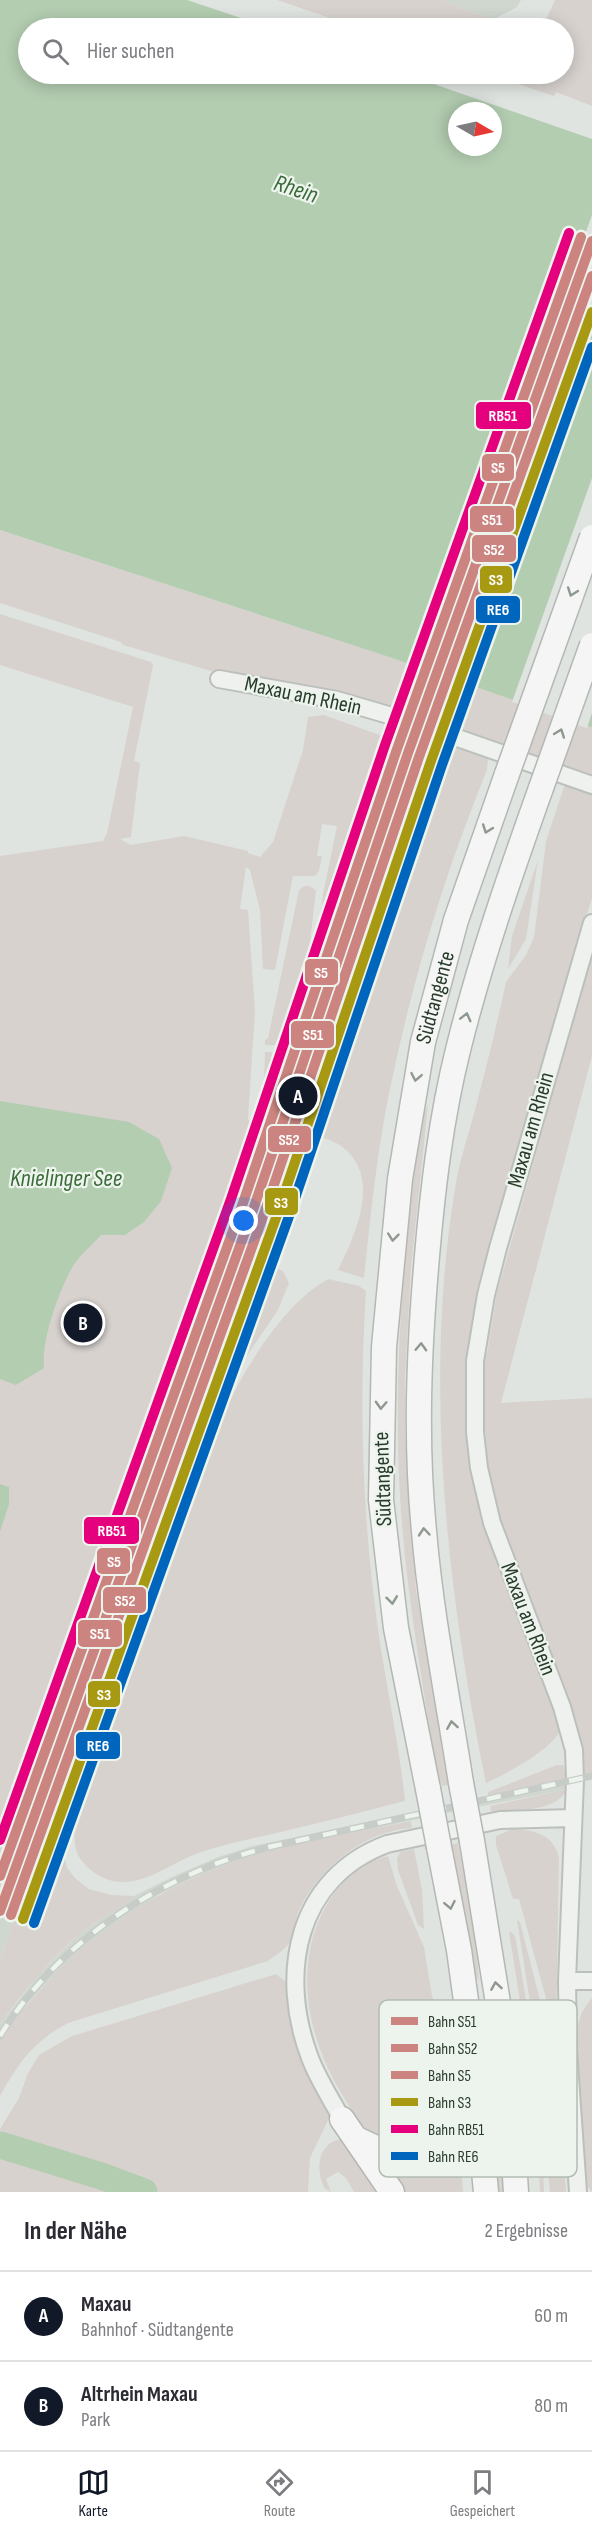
<!DOCTYPE html>
<html lang="de">
<meta charset="utf-8">
<style>
:root{--surface:#fff;--page:#f2f2f3;--text:#2b2b33;--muted:#7c7c81;--line:#e1e1e2;--accent:#111827}
body{margin:0;font-family:"Sofia Sans Condensed",sans-serif;background:var(--page);color:var(--text)}
.compass{position:absolute;left:448px;top:102px;width:54px;height:54px;border-radius:50%;background:var(--surface);box-shadow:0 3px 15px #0003;rotate:99deg}
.you{position:absolute;left:244px;top:1221px;width:21px;height:21px;margin:-15px;border:4px solid #fff;border-radius:50%;background:#1a73e8;box-shadow:0 0 0 9px #1a73e833}
.badge{display:grid;place-items:center;width:39px;height:39px;border-radius:50%;background:var(--accent);color:#fff;font-size:20px;font-weight:700}
.pin{position:absolute;translate:-50% -50%;border:3px solid #fff;box-shadow:0 2px 6px #0006}
.list{margin:0;padding:0;list-style:none}
h2{display:flex;justify-content:space-between;align-items:center;height:78px;margin:0;padding:0 24px;font-size:26px}
h2 small{font-size:20px;font-weight:400;color:var(--muted)}
.list li{display:grid;grid-template-columns:39px 1fr auto;gap:18px;align-items:center;box-sizing:border-box;height:90px;padding:0 24px;border-top:2px solid var(--line)}
.list b{display:block;font-size:22px;white-space:nowrap}
.list p{margin:0;font-size:20px;white-space:nowrap;color:var(--muted)}
.list em{font-size:20px;font-style:normal;color:var(--muted)}
.icon{flex:none;width:33px;height:33px;fill:none;stroke:currentColor;stroke-width:2;stroke-linecap:round;stroke-linejoin:round}
.map{position:relative;flex:none;width:592px;height:2192px;overflow:hidden}
.search{position:absolute;background:var(--surface);box-shadow:0 3px 15px #0003;left:18px;right:18px;top:18px;height:66px;display:flex;align-items:center;gap:15px;box-sizing:border-box;padding:0 21px;border-radius:33px;color:var(--muted);font-size:22px}
.sheet{height:258px;background:var(--surface)}
nav{display:flex;justify-content:space-around;align-items:center;box-sizing:border-box;height:84px;border-top:2px solid var(--line);background:var(--surface);font-size:16px;color:var(--muted)}
nav a{display:grid;justify-items:center;gap:3px}
nav .on{color:var(--accent)}
.map>svg:first-child{display:block}
</style>
<div class="map">
<svg width="592" height="2192" viewBox="0 0 592 2192">
<rect width="100%" height="100%" fill="#e0e4e0"/>
<path fill="#cfd7cf" d="M 444,0 L 521,0 L 517,7 L 494,19 L 481,16 Z
M 399,750 L 434,762 L 342,1007 L 349,1010 L 306,1133 L 255,1268 L 252,1268 L 221,1352 L 94,1695 L 0,1959 L 0,1889 L 79,1667 L 109,1572 L 181,1384 L 255,1175 L 287,1079 L 298,1033 L 291,1030 L 304,994 L 314,998 L 374,818 Z
M 569,1780 L 568,1789 L 408,1821 L 272,1851 L 238,1861 L 195,1877 L 158,1895 L 51,1978 L 27,2004 L 0,2045 L 0,2024 L 40,1973 L 63,1950 L 82,1932 L 134,1896 L 172,1877 L 218,1857 L 253,1846 Z"/>
<path fill="#d7d2ce" d="M 277,0 L 444,0 L 481,16 L 494,19 L 506,28 L 359,28 Z
M 555,0 L 592,0 L 592,106 L 556,92 L 554,96 L 488,74 L 564,74 L 564,28 L 542,28 Z
M 0,530 L 389,657 L 592,726 L 592,778 L 458,728 L 331,690 L 327,694 L 221,674 L 123,645 L 121,642 L 0,603 Z
M 0,614 L 151,662 L 153,665 L 134,761 L 140,763 L 131,837 L 120,839 L 131,845 L 184,836 L 248,851 L 248,853 L 260,857 L 273,842 L 303,750 L 308,717 L 324,715 L 399,742 L 314,983 L 323,894 L 337,826 L 322,824 L 317,856 L 322,856 L 319,871 L 315,876 L 293,876 L 275,970 L 263,969 L 260,910 L 250,870 L 246,867 L 240,909 L 248,910 L 255,1011 L 248,1119 L 253,1126 L 269,1133 L 181,1384 L 109,1572 L 79,1667 L 0,1889 L 0,856 L 103,841 L 107,833 L 133,707 L 0,665 Z
M 441,743 L 488,759 L 487,770 C 447,868 415,971 393,1075 C 378,1142 371,1210 364,1278 L 338,1270 C 355,1235 383,1176 341,1146 C 331,1139 317,1136 306,1133 L 349,1011 L 342,1008 L 395,870 Z
M 565,784 L 592,793 L 592,898 L 510,1175 L 480,1294 L 467,1421 L 561,1726 C 560,1746 504,1775 486,1783 C 447,1593 423,1381 455,1189 C 459,1162 468,1136 475,1110 C 486,1067 497,1025 506,982 L 526,955 L 534,937 L 546,841 Z
M 538,860 L 526,939 L 508,969 L 512,936 Z
M 304,886 L 309,886 L 316,890 L 304,994 L 291,1030 L 298,1033 L 293,1046 L 265,1045 L 265,1040 L 268,1038 L 299,890 Z
M 592,953 L 592,1056 L 501,1403 L 592,1398 L 592,1775 L 583,1778 L 495,1511 C 485,1459 483,1409 483,1356 L 487,1354 L 497,1293 Z
M 265,1052 L 285,1053 L 290,1056 L 284,1077 L 287,1079 L 273,1122 L 264,1118 L 263,1113 Z
M 428,1105 L 411,1268 L 405,1378 L 405,1434 L 416,1590 L 448,1785 L 442,1786 L 435,1763 C 422,1679 407,1596 401,1511 C 394,1413 399,1318 408,1221 C 410,1193 414,1127 428,1105 Z
M 267,1264 L 283,1271 L 289,1283 L 278,1310 L 235,1373 L 207,1433 L 93,1743 L 65,1826 L 63,1850 L 67,1868 L 76,1879 L 89,1889 L 111,1895 L 134,1896 C 118,1911 97,1919 81,1933 C 50,1959 24,1991 0,2024 L 0,1959 L 94,1695 L 252,1267 L 264,1274 Z
M 328,1279 L 359,1286 L 366,1291 C 359,1401 362,1512 377,1622 C 385,1681 399,1741 405,1801 C 363,1812 322,1822 281,1832 C 252,1839 221,1844 193,1855 C 168,1865 142,1887 113,1881 C 97,1878 77,1862 75,1845 C 69,1799 112,1718 129,1673 C 164,1584 191,1492 228,1404 C 249,1362 285,1303 328,1279 Z
M 557,1765 L 563,1765 L 569,1780 L 488,1796 L 488,1792 Z
M 568,1789 C 553,1814 517,1809 491,1811 L 490,1806 Z
M 411,1821 L 412,1828 C 365,1831 321,1866 300,1908 C 295,1918 295,1933 289,1943 C 285,1950 274,1956 268,1961 L 68,2023 C 34,2041 19,2062 0,2096 C 0,2080 0,2060 0,2045 C 5,2027 31,2001 43,1987 C 96,1929 163,1886 237,1861 C 293,1842 353,1833 411,1821 Z
M 512,1829 C 534,1830 554,1834 559,1858 L 556,2035 L 519,1899 L 513,1899 L 496,1845 L 496,1836 Z
M 458,1843 L 476,1937 L 479,1982 L 473,1968 L 451,1845 Z
M 414,1849 L 422,1890 L 424,1929 L 418,1925 L 398,1870 L 397,1859 L 400,1852 Z
M 388,1856 L 397,1886 L 424,1947 L 432,1996 L 445,2026 L 447,2040 L 455,2106 C 453,2120 441,2130 430,2136 C 413,2146 401,2146 383,2138 C 378,2136 371,2134 367,2130 C 357,2121 350,2107 343,2096 C 308,2040 292,1966 326,1906 C 340,1881 360,1863 388,1856 Z
M 517,1920 L 520,1922 L 552,2047 L 558,2058 L 566,2192 L 550,2192 L 535,2034 Z
M 509,1932 L 511,1932 L 515,1936 C 531,2020 541,2107 544,2192 L 540,2192 C 537,2105 523,2018 509,1932 Z
M 276,1974 L 286,1982 L 290,2021 L 302,2063 L 330,2116 L 310,2158 L 308,2192 L 0,2192 L 0,2129 L 19,2098 L 28,2073 L 39,2055 L 72,2036 Z
M 592,1998 L 592,2192 L 587,2186 L 585,2179 L 576,2039 C 577,2023 581,2010 592,1998 Z
M 492,2056 L 499,2097 L 506,2192 L 497,2192 L 488,2059 Z
M 459,2136 L 463,2192 L 401,2192 L 381,2158 Z
M 341,2139 L 344,2140 L 383,2192 L 354,2192 L 346,2178 L 338,2172 L 326,2179 L 331,2192 L 325,2189 C 315,2172 317,2143 341,2139 Z"/>
<path fill="#b3cdb1" fill-rule="evenodd" d="M 0,0 L 187,0 L 271,28 L 28,28 L 28,74 L 405,74 L 592,139 L 592,727 L 389,657 L 0,530 ZM 457,111 L 493,111 L 493,147 L 457,147 ZM 495,484 L 497,484 L 528,497 L 520,503 L 494,493 L 492,488 Z
M 0,1101 L 129,1122 L 159,1139 L 172,1168 L 161,1201 L 144,1222 L 125,1235 L 101,1235 C 92,1245 80,1255 73,1266 C 59,1290 41,1341 44,1368 L 16,1385 L 0,1379 Z
M 0,1484 L 9,1487 L 9,1504 L 0,1532 Z"/>
<path fill="#e0e4e0" d="M 592,215 L 592,322 L 462,685 L 427,673 Z
M 592,478 L 592,713 L 587,728 L 512,702 Z"/>
<g fill="none" stroke-linecap="round" stroke-linejoin="round">
<path stroke="#b3cdb1" stroke-width="27" d="M 0,2145 L 101,2176 L 144,2192"/>
<defs>
<path id="minor" d="M 219,679 L 337,700 L 409,721 L 592,785
M 567,1981 L 592,1981
M 342,2119 C 331,2099 318,2079 310,2058 C 278,1974 296,1878 387,1844 L 500,1820 L 573,1818
M 578,2192 L 568,2049 L 567,1981 L 575,1780 L 574,1750 L 562,1707 L 492,1523 L 479,1468 L 475,1432 L 475,1361 L 486,1295 L 498,1248 L 592,923"/>
<g id="highway">
<path d="M 461,1783 C 448,1699 431,1615 424,1531 C 415,1439 419,1348 427,1256 C 433,1187 441,1118 458,1050 C 480,961 510,875 541,788"/>
<path id="s1" d="M 428,1789 L 396,1628 L 381,1500 L 384,1347 L 400,1179 L 423,1042 L 456,920 L 507,774"/>
<path d="M 472,1841 L 508,2065 L 516,2192"/>
<path d="M 439,1847 L 459,1950 L 472,2044 L 486,2192"/>
<path d="M 342,2119 L 392,2192"/>
<path d="M 357,2139 C 367,2144 377,2149 388,2152 C 414,2160 448,2146 461,2121 C 466,2109 466,2096 468,2084"/>
</g>
</defs>
<use href="#minor" stroke="#bcc0bc" stroke-width="20"/>
<use href="#highway" stroke="#b3b8b3" stroke-width="27"/>
<use href="#minor" stroke="#eff1ef" stroke-width="16"/>
<use href="#highway" stroke="#f4f5f4" stroke-width="24"/>
<defs>
<path id="rail" d="M 0,2036 C 58,1941 162,1874 269,1847 L 592,1776"/>
</defs>
<use href="#rail" stroke="#c8ccc8" stroke-width="7"/>
<use href="#rail" stroke="#edf4ed" stroke-width="4.5" stroke-dasharray="14" stroke-linecap="butt"/>
<defs>
<path id="highway-bridge" d="M 507,774 L 592,537
M 541,788 L 592,645
M 461,1783 L 472,1841
M 428,1789 L 439,1847"/>
</defs>
<use href="#highway-bridge" stroke="#b3b8b3" stroke-width="27" stroke-linecap="butt"/>
<use href="#highway-bridge" stroke="#f4f5f4" stroke-width="24"/>
<defs>
<path id="rail-1" d="M 0,1911 L 254,1207 L 408,753 L 592,241"/>
<path id="rail-2" d="M 11,1915 L 265,1211 L 419,757 L 592,276"/>
<path id="rail-3" d="M 0,1876 L 243,1203 L 397,749 L 581,237"/>
<path id="rail-4" d="M 23,1919 L 277,1215 L 431,761 L 592,312"/>
<path id="rail-5" d="M 0,1840 L 231,1199 L 385,745 L 569,233"/>
<path id="rail-6" d="M 34,1923 L 288,1219 L 442,765 L 592,347"/>
</defs>
<use href="#rail-1" stroke="#edf4ed" stroke-width="15"/>
<use href="#rail-2" stroke="#edf4ed" stroke-width="15"/>
<use href="#rail-3" stroke="#edf4ed" stroke-width="15"/>
<use href="#rail-4" stroke="#edf4ed" stroke-width="15"/>
<use href="#rail-5" stroke="#edf4ed" stroke-width="15"/>
<use href="#rail-6" stroke="#edf4ed" stroke-width="15"/>
<use href="#rail-1" stroke="#cb847f" stroke-width="10"/>
<use href="#rail-2" stroke="#cb847f" stroke-width="10"/>
<use href="#rail-3" stroke="#cb847f" stroke-width="10"/>
<use href="#rail-4" stroke="#a89913" stroke-width="10"/>
<use href="#rail-5" stroke="#e5007d" stroke-width="10"/>
<use href="#rail-6" stroke="#0065bd" stroke-width="10"/>
</g>
<defs><path id="oneway-chevron" d="M-2-3.5L2.5 0L-2 3.5" fill="none" stroke-width="1.6" stroke-linecap="round" stroke-linejoin="round" transform="scale(1.5)"/></defs>
<g stroke="#8e988f">
<use href="#oneway-chevron" transform="translate(572 592) rotate(110)"/>
<use href="#oneway-chevron" transform="translate(560 733) rotate(-70)"/>
<use href="#oneway-chevron" transform="translate(487 829) rotate(110)"/>
<use href="#oneway-chevron" transform="translate(466 1017) rotate(-76)"/>
<use href="#oneway-chevron" transform="translate(416 1077) rotate(101)"/>
<use href="#oneway-chevron" transform="translate(393 1237) rotate(96)"/>
<use href="#oneway-chevron" transform="translate(421 1347) rotate(-88)"/>
<use href="#oneway-chevron" transform="translate(381 1405) rotate(92)"/>
<use href="#oneway-chevron" transform="translate(424 1532) rotate(-95)"/>
<use href="#oneway-chevron" transform="translate(392 1600) rotate(83)"/>
<use href="#oneway-chevron" transform="translate(452 1725) rotate(-99)"/>
<use href="#oneway-chevron" transform="translate(450 1905) rotate(79)"/>
<use href="#oneway-chevron" transform="translate(496 1986) rotate(-99)"/>
</g>
<g text-anchor="middle" dominant-baseline="central" stroke-width="4.5" stroke-linejoin="round" paint-order="stroke">
<g font-size="22" fill="#293b2a" stroke="#edf4ed">
<text transform="translate(303 696) rotate(12)">Maxau am Rhein</text>
<text stroke="none"><textPath href="#s1" startOffset="800">Südtangente</textPath></text>
<text transform="translate(531 1130) rotate(-74)">Maxau am Rhein</text>
<text transform="translate(383 1479) rotate(-92)">Südtangente</text>
<text transform="translate(528 1619) rotate(69)">Maxau am Rhein</text>
</g>
<g font-size="24" font-style="italic" fill="#3a6b38" stroke="#edf4ed">
<text transform="translate(296 189) rotate(18)">Rhein</text>
<text x="66" y="1178">Knielinger See</text>
</g>
</g>
<rect x="379" y="2000" width="198" height="177" rx="9" fill="#edf4ed" stroke="#b2bcb2" stroke-width="1.5"/>
<rect x="391" y="2017" width="27" height="8" fill="#cb847f"/>
<rect x="391" y="2044" width="27" height="8" fill="#cb847f"/>
<rect x="391" y="2071" width="27" height="8" fill="#cb847f"/>
<rect x="391" y="2098" width="27" height="8" fill="#a89913"/>
<rect x="391" y="2125" width="27" height="8" fill="#e5007d"/>
<rect x="391" y="2152" width="27" height="8" fill="#0065bd"/>
<g font-size="16" fill="#293b2a">
<text x="428" y="2027">Bahn S51</text>
<text x="428" y="2054">Bahn S52</text>
<text x="428" y="2081">Bahn S5</text>
<text x="428" y="2108">Bahn S3</text>
<text x="428" y="2135">Bahn RB51</text>
<text x="428" y="2162">Bahn RE6</text>
</g>
<g stroke="#edf4ed" stroke-width="2">
<rect x="475" y="401" width="57" height="29" rx="6" fill="#e5007d"/>
<rect x="481" y="453" width="34" height="29" rx="6" fill="#cb847f"/>
<rect x="469" y="505" width="46" height="28" rx="6" fill="#cb847f"/>
<rect x="471" y="534" width="46" height="29" rx="6" fill="#cb847f"/>
<rect x="479" y="565" width="34" height="29" rx="6" fill="#a89913"/>
<rect x="475" y="595" width="46" height="29" rx="6" fill="#0065bd"/>
<rect x="304" y="958" width="35" height="28" rx="6" fill="#cb847f"/>
<rect x="290" y="1020" width="45" height="29" rx="6" fill="#cb847f"/>
<rect x="267" y="1125" width="45" height="28" rx="6" fill="#cb847f"/>
<rect x="264" y="1187" width="35" height="29" rx="6" fill="#a89913"/>
<rect x="83" y="1516" width="57" height="29" rx="6" fill="#e5007d"/>
<rect x="96" y="1547" width="35" height="28" rx="6" fill="#cb847f"/>
<rect x="102" y="1586" width="45" height="28" rx="6" fill="#cb847f"/>
<rect x="77" y="1619" width="46" height="29" rx="6" fill="#cb847f"/>
<rect x="87" y="1680" width="34" height="28" rx="6" fill="#a89913"/>
<rect x="75" y="1731" width="46" height="29" rx="6" fill="#0065bd"/>
</g>
<g font-size="16" text-anchor="middle" font-weight="bold" fill="#fff">
<text x="503" y="421">RB51</text>
<text x="498" y="473">S5</text>
<text x="492" y="525">S51</text>
<text x="494" y="555">S52</text>
<text x="496" y="585">S3</text>
<text x="498" y="615">RE6</text>
<text x="321" y="978">S5</text>
<text x="313" y="1040">S51</text>
<text x="289" y="1145">S52</text>
<text x="281" y="1208">S3</text>
<text x="112" y="1536">RB51</text>
<text x="114" y="1567">S5</text>
<text x="125" y="1606">S52</text>
<text x="100" y="1639">S51</text>
<text x="104" y="1700">S3</text>
<text x="98" y="1751">RE6</text>
</g>
</svg>
<svg class="compass" viewBox="-18 -18 36 36"><path d="M0-13l5 13h-10z" fill="#e53935"/><path d="M0 13l5-13h-10z" fill="#7c7c81"/></svg>
<div class="you"></div>
<div class="pin badge" style="left:298px;top:1096px">A</div>
<div class="pin badge" style="left:83px;top:1323px">B</div>
<div class="search"><svg class="icon" aria-label="search" viewBox="0 0 24 24"><circle cx="10" cy="10" r="6"/><path d="M15 15l6 6"/></svg>Hier suchen</div>
</div>
<section class="sheet">
<h2>In der Nähe<small>2 Ergebnisse</small></h2>
<ul class="list">
<li><span class="badge">A</span><div><b>Maxau</b><p>Bahnhof · Südtangente</p></div><em>60 m</em></li>
<li><span class="badge">B</span><div><b>Altrhein Maxau</b><p>Park</p></div><em>80 m</em></li>
</ul>
</section>
<nav>
<a class="on"><svg class="icon" aria-label="map" viewBox="0 0 24 24"><path d="M3 6l6-2 6 2 6-2v14l-6 2-6-2-6 2zM9 4v14M15 6v14"/></svg>Karte</a>
<a><svg class="icon" aria-label="directions" viewBox="0 0 24 24"><path d="M12 3l9 9-9 9-9-9zM9 14v-3h6M13 9l2 2-2 2"/></svg>Route</a>
<a><svg class="icon" aria-label="saved" viewBox="0 0 24 24"><path d="M7 4h10v16l-5-4-5 4z"/></svg>Gespeichert</a>
</nav>
